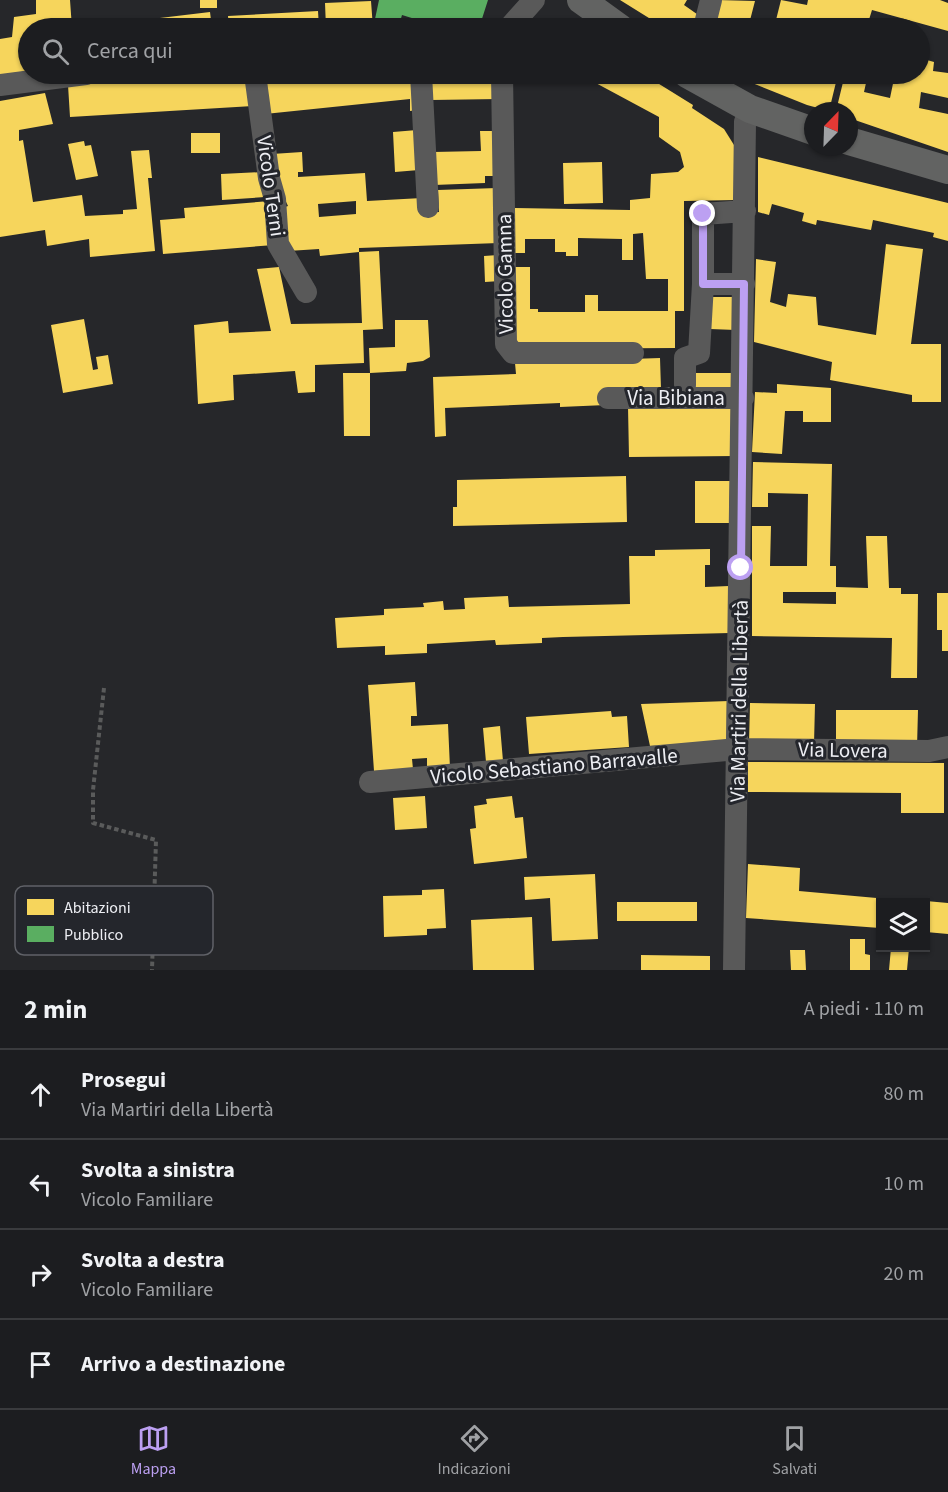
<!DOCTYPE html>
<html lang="it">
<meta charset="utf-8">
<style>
:root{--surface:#1c1d20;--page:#252629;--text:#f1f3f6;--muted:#a0a2a5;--line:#3a3b3e;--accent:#bca0f2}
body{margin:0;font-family:"Source Sans 3",sans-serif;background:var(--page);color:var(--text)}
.controls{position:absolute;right:18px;bottom:18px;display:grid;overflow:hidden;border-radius:0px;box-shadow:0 2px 4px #0004}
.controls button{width:54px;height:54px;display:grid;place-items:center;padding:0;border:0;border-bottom:2px solid var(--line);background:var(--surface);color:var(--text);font:30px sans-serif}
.compass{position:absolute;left:804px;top:102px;width:54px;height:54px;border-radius:50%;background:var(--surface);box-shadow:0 2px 4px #0004;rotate:23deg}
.stop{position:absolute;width:18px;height:18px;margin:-14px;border:4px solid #bca0f2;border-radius:50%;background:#fff}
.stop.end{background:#bca0f2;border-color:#fff;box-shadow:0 2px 6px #0008}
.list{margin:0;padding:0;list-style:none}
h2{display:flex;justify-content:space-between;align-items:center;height:78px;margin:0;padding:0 24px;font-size:26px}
h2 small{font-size:20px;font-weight:400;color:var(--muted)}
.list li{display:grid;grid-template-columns:39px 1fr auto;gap:18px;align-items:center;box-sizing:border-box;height:90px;padding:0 24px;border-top:2px solid var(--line)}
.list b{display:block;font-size:22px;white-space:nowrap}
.list p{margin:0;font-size:20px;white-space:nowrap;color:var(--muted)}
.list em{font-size:20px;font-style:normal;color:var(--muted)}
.icon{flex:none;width:33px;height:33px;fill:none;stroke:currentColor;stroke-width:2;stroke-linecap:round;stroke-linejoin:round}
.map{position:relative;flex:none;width:948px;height:970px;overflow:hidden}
.search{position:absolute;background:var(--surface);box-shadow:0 2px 4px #0004;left:18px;right:18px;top:18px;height:66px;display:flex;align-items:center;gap:15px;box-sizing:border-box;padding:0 21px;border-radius:33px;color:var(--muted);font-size:22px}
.sheet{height:438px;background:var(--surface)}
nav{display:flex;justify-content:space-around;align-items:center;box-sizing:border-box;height:84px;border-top:2px solid var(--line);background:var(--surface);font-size:16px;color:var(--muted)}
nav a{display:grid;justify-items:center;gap:3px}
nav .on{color:var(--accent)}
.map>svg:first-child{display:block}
</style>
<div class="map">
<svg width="948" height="970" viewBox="0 0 948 970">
<rect width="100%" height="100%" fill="#26272a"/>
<path fill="#f6d55c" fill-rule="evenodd" d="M 36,0 L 70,0 L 72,28 L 28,28 L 28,71 L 0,75 L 0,39 L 12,37 L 14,17 L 36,14 Z
M 200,0 L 217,0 L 217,8 L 200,8 Z
M 620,0 L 687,0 L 684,5 L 704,19 L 698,28 L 665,28 Z
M 717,0 L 755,1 L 748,28 L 709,28 Z
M 781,0 L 807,5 L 808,0 L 940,0 L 948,3 L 948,31 L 872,10 L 867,26 L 848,22 L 846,28 L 774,28 Z
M 371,1 L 373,28 L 326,28 L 325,3 Z
M 318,11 L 319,28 L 229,28 L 228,16 Z
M 210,12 L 212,28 L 93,28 L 93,26 Z
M 920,58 L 934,62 L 933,71 L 948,73 L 948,98 L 921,92 L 919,108 L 948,114 L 948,152 L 849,118 L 849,111 L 836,111 L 845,74 L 868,74 L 864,92 L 890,98 L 895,74 L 920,74 Z
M 192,74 L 251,74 L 253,106 L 70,117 L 68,85 L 193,77 Z
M 262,74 L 413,74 L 417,110 L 410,111 L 410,99 L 265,114 Z
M 430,74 L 498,74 L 499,99 L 431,100 Z
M 579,74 L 643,74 L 693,105 L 692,108 L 724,129 L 734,145 L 736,200 L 684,201 L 684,311 L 675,311 L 675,348 L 511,349 L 509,267 L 530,267 L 530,309 L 538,309 L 538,312 L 585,312 L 585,295 L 598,295 L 598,311 L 668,311 L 668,279 L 646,279 L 643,233 L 633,234 L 633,260 L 622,260 L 622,239 L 578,238 L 578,256 L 566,256 L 566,252 L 555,252 L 555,239 L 525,239 L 525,253 L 514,253 L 515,208 L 630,210 L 630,200 L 650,198 L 651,174 L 678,172 L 684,167 L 680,152 L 659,137 L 659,117 Z
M 730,74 L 838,74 L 829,111 L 807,105 Z
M 45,93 L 53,124 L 19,130 L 19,141 L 23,140 L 33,202 L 82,195 L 85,216 L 123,214 L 123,210 L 137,209 L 131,151 L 149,150 L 152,178 L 148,178 L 155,251 L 90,257 L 89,239 L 47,246 L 45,230 L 0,237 L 0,101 Z
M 417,130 L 419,170 L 395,172 L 393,132 Z
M 480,131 L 495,131 L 497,176 L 485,176 L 485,183 L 434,185 L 433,152 L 481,151 Z
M 191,133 L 220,133 L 220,153 L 191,153 Z
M 84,141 L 85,146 L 91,145 L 98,176 L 76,180 L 68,144 Z
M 302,152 L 303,172 L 298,172 L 298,177 L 365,173 L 367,201 L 422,198 L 423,213 L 439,212 L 438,190 L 497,188 L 499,243 L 359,248 L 359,252 L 320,256 L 319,249 L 288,251 L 285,207 L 288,206 L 273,175 L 272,154 ZM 356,201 L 356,214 L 319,217 L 318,204 Z
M 758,157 L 948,203 L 948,241 L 933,237 L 934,233 L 873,220 L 871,230 L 817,220 L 816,225 L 802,221 L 804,213 L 772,204 L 769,215 L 758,212 Z
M 602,162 L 603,203 L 564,204 L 563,163 Z
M 264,172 L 265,197 L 222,200 L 221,174 Z
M 270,201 L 274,245 L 163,254 L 160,220 L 185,218 L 184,208 Z
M 886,244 L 923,249 L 911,344 L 941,344 L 941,402 L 912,402 L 912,395 L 830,380 L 832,362 L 754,342 L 756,259 L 776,262 L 770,302 L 786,307 L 788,294 L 816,297 L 818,325 L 876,335 Z
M 379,251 L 383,329 L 363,330 L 364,363 L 315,365 L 315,392 L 298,393 L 295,371 L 233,375 L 234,400 L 198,404 L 194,325 L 228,321 L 229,333 L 271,331 L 257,269 L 279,267 L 291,324 L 362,323 L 359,252 Z
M 498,255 L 500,281 L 485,282 L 484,256 Z
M 710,297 L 736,297 L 736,330 L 710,329 Z
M 84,319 L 93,370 L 98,369 L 96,357 L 108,355 L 113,384 L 63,393 L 51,325 Z
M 395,320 L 428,320 L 430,357 L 423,361 L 407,363 L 406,371 L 370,373 L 370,436 L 344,436 L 343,373 L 370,373 L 369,348 L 395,347 Z
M 660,358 L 661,389 L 606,405 L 560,407 L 560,403 L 445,408 L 446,436 L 435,437 L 433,377 L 516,374 L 515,363 Z
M 695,373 L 732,373 L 732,393 L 695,393 Z
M 777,384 L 831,388 L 831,422 L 803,422 L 803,411 L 785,411 L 782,454 L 752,452 L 755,392 L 777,393 Z
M 735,406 L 736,456 L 629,457 L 628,407 Z
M 753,462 L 832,464 L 830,566 L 836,566 L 836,587 L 868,588 L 866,536 L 887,536 L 889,588 L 901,588 L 901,594 L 918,594 L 917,678 L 891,678 L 892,638 L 752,636 L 752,526 L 771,526 L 770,566 L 807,566 L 808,494 L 768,493 L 768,507 L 752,507 ZM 783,592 L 836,592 L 836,604 L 783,603 Z
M 626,476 L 627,522 L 453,526 L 453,507 L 457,507 L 457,480 Z
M 695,481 L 730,481 L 729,523 L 695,523 Z
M 710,549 L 710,565 L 705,565 L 705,587 L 729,586 L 730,633 L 563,637 L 542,638 L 542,643 L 496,645 L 495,640 L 427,644 L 427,653 L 385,655 L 385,646 L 337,648 L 335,618 L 384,615 L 384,609 L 424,607 L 423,603 L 443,601 L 444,610 L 465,609 L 464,598 L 508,596 L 509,607 L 630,604 L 629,556 L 655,556 L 655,550 Z
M 937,593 L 948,593 L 948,651 L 942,651 L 942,630 L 937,630 Z
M 415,682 L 417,716 L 411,716 L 411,726 L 448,724 L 450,768 L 427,769 L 427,758 L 412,759 L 413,769 L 374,771 L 368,685 Z
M 729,701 L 728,743 L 650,746 L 641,704 Z
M 750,703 L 815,704 L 814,744 L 749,743 Z
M 836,710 L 918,710 L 917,747 L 836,747 Z
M 611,711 L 612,717 L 627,716 L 629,747 L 529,754 L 526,717 Z
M 500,726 L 503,761 L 486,762 L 483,728 Z
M 748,762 L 944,763 L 944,813 L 901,813 L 901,793 L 748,792 Z
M 425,796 L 427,828 L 395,830 L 393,798 Z
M 512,796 L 515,818 L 523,817 L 527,858 L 474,864 L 470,829 L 476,828 L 474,806 L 487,804 L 486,799 Z
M 748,864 L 800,868 L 799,891 L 921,902 L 880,902 L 880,928 L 746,918 Z
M 595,874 L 598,939 L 552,941 L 550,898 L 525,900 L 524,877 Z
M 444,889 L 446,928 L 427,929 L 427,935 L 384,937 L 383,896 L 422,895 L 422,890 Z
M 926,901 L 948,903 L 948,934 L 926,932 Z
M 617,902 L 697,902 L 697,921 L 617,921 Z
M 532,917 L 534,970 L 473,970 L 471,920 Z
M 850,939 L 865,939 L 865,954 L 870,955 L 870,970 L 850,970 Z
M 891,948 L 909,948 L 907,970 L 889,970 Z
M 790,950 L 805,950 L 806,970 L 791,970 Z
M 641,955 L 710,956 L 710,970 L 641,970 Z"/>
<path fill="#5aae61" d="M 379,0 L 488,0 L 480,25 L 455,27 L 430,18 L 428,23 L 402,15 L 399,25 L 390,28 L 379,26 L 375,19 Z"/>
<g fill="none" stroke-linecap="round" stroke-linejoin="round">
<path stroke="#5a5b5b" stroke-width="4" stroke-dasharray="4.5 3" stroke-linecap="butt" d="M 104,688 L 93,790 L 93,823 L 156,840 L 152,970"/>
<path stroke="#595959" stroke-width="22" d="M 509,28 L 534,0
M 704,28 L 711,0
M 255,74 L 269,178 L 275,199 L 278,244 L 306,292
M 421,74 L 428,207
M 502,74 L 506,344 L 513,353 L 633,353
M 0,85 L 86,74
M 703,284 L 744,284
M 685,385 L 685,358 L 699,353 L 703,284 L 703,214 L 745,211
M 608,398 L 743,398
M 370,782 L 738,749 L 929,751 L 948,747
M 734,970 L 745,122 L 750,109"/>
<path stroke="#626362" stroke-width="28" d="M 581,0 L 620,28
M 687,74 L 750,109 L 813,131
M 849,141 L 948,170"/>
</g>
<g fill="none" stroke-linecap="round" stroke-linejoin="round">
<path stroke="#bca0f2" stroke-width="8" d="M 703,214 L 703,284 L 744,284 L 741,568"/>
</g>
<g text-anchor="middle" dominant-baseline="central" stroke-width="6" stroke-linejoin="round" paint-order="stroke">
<g font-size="21" fill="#edeef3" stroke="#24262c">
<text transform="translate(271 186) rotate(82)">Vicolo Terni</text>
<text transform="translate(505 274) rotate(-91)">Vicolo Gamna</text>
<text x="676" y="398">Via Bibiana</text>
<text transform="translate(739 701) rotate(-89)">Via Martiri della Libertà</text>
<text transform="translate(843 750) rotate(1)">Via Lovera</text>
<text transform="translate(554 766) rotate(-5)">Vicolo Sebastiano Barravalle</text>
</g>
</g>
<rect x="15" y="886" width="198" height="69" rx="9" fill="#24262c" stroke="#606268" stroke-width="1.5"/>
<rect x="27" y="899" width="27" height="16" fill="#f6d55c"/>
<rect x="27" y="926" width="27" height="16" fill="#5aae61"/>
<g font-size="16" fill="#edeef3">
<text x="64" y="913">Abitazioni</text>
<text x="64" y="940">Pubblico</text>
</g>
</svg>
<div class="controls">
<button><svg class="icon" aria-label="layers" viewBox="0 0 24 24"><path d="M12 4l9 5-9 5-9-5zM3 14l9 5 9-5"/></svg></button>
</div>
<svg class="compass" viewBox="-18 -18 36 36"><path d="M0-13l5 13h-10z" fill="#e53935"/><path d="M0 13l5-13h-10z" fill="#a0a2a5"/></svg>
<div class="stop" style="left:741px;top:568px"></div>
<div class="stop end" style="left:703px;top:214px"></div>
<div class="search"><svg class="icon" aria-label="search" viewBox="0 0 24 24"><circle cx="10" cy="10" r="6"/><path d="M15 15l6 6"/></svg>Cerca qui</div>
</div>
<section class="sheet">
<h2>2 min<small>A piedi · 110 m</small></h2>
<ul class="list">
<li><svg class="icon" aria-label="ahead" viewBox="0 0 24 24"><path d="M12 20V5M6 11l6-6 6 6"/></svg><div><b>Prosegui</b><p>Via Martiri della Libertà</p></div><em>80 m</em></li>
<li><svg class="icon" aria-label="left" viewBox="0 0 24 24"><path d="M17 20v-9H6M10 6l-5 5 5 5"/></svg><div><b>Svolta a sinistra</b><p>Vicolo Familiare</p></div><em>10 m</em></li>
<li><svg class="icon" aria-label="right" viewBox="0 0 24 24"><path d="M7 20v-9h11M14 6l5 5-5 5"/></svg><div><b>Svolta a destra</b><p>Vicolo Familiare</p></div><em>20 m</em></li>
<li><svg class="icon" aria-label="arrive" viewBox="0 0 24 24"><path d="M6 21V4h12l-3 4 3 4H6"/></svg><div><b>Arrivo a destinazione</b></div></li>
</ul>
</section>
<nav>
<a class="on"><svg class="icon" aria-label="map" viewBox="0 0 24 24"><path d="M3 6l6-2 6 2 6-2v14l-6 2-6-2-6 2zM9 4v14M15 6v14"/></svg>Mappa</a>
<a><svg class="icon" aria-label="directions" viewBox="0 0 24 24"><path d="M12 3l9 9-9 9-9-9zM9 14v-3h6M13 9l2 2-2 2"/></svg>Indicazioni</a>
<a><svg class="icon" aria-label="saved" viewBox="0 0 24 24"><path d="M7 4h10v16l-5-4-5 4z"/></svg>Salvati</a>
</nav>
